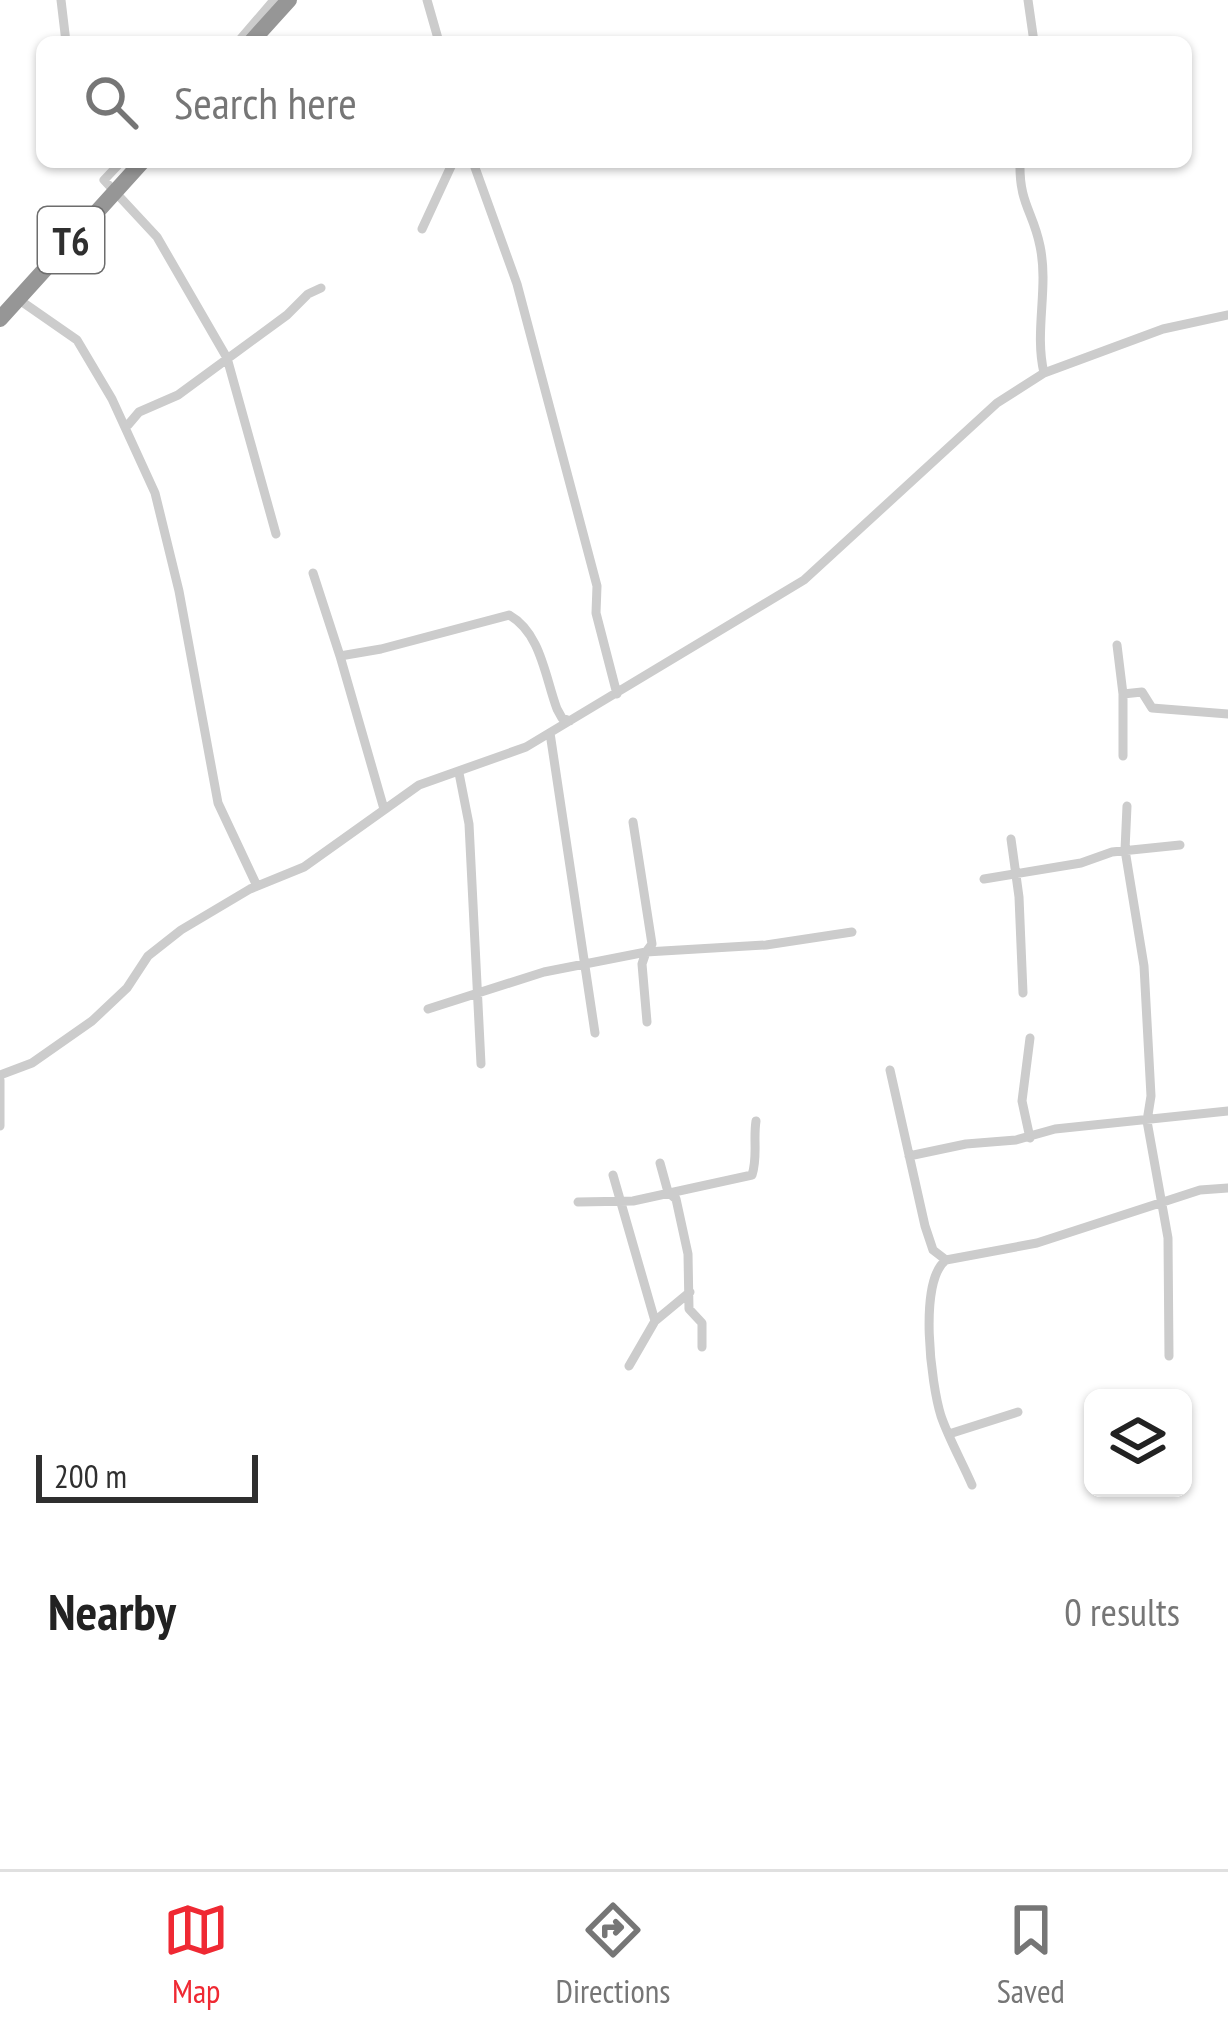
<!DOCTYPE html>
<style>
:root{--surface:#fff;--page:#f6f6f6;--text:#222;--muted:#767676;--line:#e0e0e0;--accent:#ef2933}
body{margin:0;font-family:"PT Sans Narrow",sans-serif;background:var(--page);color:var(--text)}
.controls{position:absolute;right:36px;bottom:36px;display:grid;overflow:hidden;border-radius:18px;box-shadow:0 3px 9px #0004}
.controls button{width:108px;height:108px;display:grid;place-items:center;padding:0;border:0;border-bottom:3px solid var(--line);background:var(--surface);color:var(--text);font:60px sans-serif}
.scale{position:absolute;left:36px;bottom:30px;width:222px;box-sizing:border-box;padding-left:12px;border:6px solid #2f2f2f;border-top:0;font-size:33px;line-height:42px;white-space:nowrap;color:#2f2f2f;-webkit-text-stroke:9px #fff;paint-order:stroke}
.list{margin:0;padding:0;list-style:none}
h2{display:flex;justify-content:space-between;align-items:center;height:156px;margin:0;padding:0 48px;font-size:51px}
h2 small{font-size:39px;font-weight:400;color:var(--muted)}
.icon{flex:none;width:66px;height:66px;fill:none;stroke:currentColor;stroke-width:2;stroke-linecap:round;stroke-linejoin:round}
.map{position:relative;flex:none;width:1228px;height:1533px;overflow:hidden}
.search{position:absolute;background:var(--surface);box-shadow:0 3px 9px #0004;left:36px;right:36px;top:36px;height:132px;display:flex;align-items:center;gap:30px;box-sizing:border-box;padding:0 42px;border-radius:18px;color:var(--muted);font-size:45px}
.sheet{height:336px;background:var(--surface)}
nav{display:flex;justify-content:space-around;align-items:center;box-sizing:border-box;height:168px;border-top:3px solid var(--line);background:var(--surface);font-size:33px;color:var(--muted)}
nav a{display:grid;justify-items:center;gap:6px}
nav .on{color:var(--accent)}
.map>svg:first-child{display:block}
</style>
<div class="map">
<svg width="1228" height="1533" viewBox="0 0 1228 1533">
<rect width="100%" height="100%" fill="#fff"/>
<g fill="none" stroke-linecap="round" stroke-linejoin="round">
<path stroke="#ccc" stroke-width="9" d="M 61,0 L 66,42
M 427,0 L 439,42
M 1028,0 L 1034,42
M 238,42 L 274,0
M 121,162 L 104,180 L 157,237 L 227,358 L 276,534
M 473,162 L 517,284 L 597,586 L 596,613 L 617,694
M 1020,162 C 1019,204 1033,211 1040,246 C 1049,288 1034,331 1044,373
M 422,229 L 453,162
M 18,299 L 77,340 L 112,399 L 155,493 L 179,591 L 218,803 L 257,886
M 128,425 L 139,412 L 178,395 L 287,315 L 308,294 L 321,288
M 313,573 L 340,656 L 381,649 L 509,615 C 541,633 545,677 557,709 L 562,718 L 570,721
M 1117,645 L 1123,694 L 1123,756
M 340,656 L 384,809
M 1123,694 L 1142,692 L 1152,708 L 1228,714
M 550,733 L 595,1033
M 459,773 L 469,824 L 481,1064
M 1127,806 L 1125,850 L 1144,966 L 1151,1096 L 1147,1121 L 1168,1238 L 1169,1356
M 1011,839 L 1019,897 L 1023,993
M 984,879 L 1081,863 L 1112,852 L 1180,845
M 428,1009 L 544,972 L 646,952 L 652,944 L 633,822
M 647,1022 L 642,964 L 646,952 L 766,945 L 852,932
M 890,1070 L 925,1226 L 933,1250 L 946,1260 L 1037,1243 L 1200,1190 L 1228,1188
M 0,1075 L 32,1063 L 92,1021 L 127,988 L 148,956 L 181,930 L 250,889 L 304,867 L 419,785 L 526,747 L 804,580 L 997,403 L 1044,373 L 1163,329 L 1228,315
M 0,1080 L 0,1126
M 1030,1138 L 1022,1101 L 1030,1038
M 909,1156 L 966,1144 L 1016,1140 L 1055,1129 L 1228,1111
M 660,1163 L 668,1192 L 676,1199 L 688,1254 L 689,1309 L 702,1323 L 702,1347
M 613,1175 L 655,1321 L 690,1292
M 578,1202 L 633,1201 L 752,1175 C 758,1157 753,1140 756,1121
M 946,1260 C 918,1281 931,1384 941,1416 C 949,1439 962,1462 972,1485
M 629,1366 L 655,1321
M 949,1434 L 1018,1412"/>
<path stroke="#969696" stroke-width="16" d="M 251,42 L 289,0
M 0,319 L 142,162"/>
</g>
<g text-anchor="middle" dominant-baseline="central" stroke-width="12" stroke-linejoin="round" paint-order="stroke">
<rect fill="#fff" stroke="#6d6d6d" stroke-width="3" x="38" y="207" width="66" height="66" rx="9"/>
<g font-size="39" font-weight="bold" fill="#2f2f2f">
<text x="71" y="240">T6</text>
</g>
</g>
</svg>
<div class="controls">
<button><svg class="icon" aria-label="layers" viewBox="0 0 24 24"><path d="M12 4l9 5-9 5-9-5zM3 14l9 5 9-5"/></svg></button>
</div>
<div class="scale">200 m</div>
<div class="search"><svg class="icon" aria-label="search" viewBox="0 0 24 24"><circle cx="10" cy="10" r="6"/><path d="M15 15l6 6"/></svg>Search here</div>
</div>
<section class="sheet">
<h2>Nearby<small>0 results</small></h2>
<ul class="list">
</ul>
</section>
<nav>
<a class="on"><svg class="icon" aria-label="map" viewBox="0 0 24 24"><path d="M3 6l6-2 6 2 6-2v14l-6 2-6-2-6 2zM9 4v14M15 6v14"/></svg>Map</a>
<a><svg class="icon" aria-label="directions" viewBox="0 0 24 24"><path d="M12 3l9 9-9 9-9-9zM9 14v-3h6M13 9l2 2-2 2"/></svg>Directions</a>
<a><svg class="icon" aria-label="saved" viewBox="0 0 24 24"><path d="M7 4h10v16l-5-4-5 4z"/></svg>Saved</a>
</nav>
